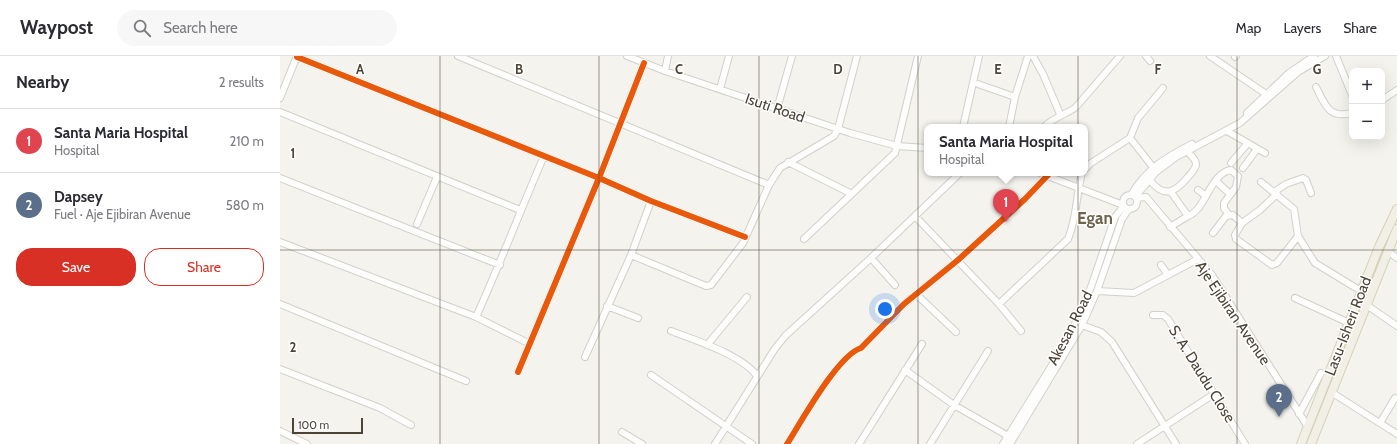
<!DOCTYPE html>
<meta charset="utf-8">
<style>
:root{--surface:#fff;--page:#f7f7f7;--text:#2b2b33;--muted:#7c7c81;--line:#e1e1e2;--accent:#d93025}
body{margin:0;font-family:Cabin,sans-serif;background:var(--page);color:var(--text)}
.controls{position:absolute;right:12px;top:12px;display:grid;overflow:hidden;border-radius:8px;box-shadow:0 4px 16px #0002}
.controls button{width:36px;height:36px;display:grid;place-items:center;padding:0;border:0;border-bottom:1px solid var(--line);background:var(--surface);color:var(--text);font:20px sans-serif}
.scale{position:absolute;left:12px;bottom:10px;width:71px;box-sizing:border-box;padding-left:4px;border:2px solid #4c4537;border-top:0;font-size:11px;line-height:14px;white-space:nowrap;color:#4c4537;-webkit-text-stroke:3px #fff;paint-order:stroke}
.you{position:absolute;left:605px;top:253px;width:14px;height:14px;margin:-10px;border:3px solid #fff;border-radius:50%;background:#1a73e8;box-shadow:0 0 0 6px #1a73e833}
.badge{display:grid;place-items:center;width:26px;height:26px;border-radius:50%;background:var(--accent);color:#fff;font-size:13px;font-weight:700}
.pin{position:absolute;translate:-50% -33px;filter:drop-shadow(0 1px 2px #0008)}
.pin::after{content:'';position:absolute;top:21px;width:14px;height:12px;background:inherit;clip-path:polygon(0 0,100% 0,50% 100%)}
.popup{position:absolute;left:644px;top:68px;width:164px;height:52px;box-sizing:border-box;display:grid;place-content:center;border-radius:8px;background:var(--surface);filter:drop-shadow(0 1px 3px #0005);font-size:13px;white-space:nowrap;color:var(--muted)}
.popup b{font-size:15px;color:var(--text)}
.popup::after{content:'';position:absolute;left:50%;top:100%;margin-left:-8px;border:8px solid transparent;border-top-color:var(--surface)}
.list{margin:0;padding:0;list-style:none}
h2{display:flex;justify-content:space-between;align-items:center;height:52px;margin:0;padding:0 16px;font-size:17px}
h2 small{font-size:13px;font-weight:400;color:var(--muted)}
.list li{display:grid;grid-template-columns:26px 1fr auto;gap:12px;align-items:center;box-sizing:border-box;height:64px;padding:0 16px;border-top:1px solid var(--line)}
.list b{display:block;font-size:15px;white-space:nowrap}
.list p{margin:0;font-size:13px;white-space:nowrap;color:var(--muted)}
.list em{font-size:13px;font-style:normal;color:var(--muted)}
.actions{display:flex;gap:8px;padding:12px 16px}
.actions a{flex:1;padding:9px 0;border:1px solid var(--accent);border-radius:16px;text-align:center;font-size:14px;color:var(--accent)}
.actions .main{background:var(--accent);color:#fff}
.icon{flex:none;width:22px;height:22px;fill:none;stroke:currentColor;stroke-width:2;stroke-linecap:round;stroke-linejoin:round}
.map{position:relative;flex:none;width:1117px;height:388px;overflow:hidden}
header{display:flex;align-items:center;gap:24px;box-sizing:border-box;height:56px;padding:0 20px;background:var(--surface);border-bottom:1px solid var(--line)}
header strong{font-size:19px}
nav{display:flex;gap:22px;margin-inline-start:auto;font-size:14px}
.search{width:280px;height:36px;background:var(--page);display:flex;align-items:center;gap:10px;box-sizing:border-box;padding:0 14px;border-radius:22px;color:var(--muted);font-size:15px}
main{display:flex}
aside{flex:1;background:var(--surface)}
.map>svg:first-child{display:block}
</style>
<header>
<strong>Waypost</strong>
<div class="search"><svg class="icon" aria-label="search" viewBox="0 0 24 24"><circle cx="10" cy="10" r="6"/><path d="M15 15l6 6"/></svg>Search here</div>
<nav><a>Map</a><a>Layers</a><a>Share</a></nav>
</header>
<main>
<aside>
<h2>Nearby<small>2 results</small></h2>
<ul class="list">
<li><span class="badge" style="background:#e0444e">1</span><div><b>Santa Maria Hospital</b><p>Hospital</p></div><em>210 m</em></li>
<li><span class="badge" style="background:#5c6f8a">2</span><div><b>Dapsey</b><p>Fuel · Aje Ejibiran Avenue</p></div><em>580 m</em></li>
</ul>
<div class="actions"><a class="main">Save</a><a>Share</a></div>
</aside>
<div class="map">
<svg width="1117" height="388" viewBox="0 0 1117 388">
<rect width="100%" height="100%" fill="#f4f3ee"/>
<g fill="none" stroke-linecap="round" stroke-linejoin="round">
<defs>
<path id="minor" d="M 178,0 L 489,129
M 347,0 L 385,15 L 570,77 L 617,90 L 647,92
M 753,0 L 763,18 L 780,58
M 866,0 L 870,5
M 930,0 L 986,38
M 1056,0 L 1072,39
M 17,1 L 319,122 L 371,145 L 465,181
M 955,1 L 956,0
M 385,15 L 388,0
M 698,28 L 735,41
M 1036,31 C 1045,49 1049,63 1072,57
M 440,33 L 449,0
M 0,42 L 17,0
M 1102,44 L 1117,34
M 497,53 L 512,0
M 0,56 L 240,154
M 967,57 L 1009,17 L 1034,0
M 683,71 L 699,0
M 729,71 L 735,41 L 748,0
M 764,71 C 775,60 786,59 796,51 L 840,0
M 947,75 L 985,97
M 850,82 L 872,110
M 508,106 L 568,136
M 951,107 L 968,87
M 963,112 L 977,93
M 805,113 L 811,107 L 850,82 L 858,62 L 883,32
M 760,117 L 843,149
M 0,122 L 220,209
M 869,123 C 883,142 894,138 908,121 C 911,117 916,113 916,108 C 916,103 910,99 907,95
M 936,125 L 950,138
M 981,126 L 1014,153 L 1018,180 L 1035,207 L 1081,235
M 918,134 L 925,139
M 994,136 L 1006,128 L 1023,122 L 1026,124 L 1031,137
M843 146a7 7 0 1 1 14 0a7 7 0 1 1-14 0Z
M 851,139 C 867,112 885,102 912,88
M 855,141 L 876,116 L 896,101 L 960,67 L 1018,16 L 1045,0
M 856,142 L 866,141 L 932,219 L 1028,371
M 635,160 L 719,248 L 741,275
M 908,160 C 926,154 930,117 951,114 L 958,120 L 956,131 L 944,147 L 944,152 L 949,159
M 962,167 L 980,154 L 997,138
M 137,168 L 157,121
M 890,171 L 908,160 L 891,136
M 933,177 L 946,160 L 953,159 L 962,167 L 955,179 L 956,183 L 992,209 L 997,207 L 1018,180
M 524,183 L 615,97 L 638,0
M 0,186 L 196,261 L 250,288
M 1107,195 L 1117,202
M 351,199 L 426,230 L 431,229 L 463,187 L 489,129 L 500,112 L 554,80 L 558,73 L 577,0
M 591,202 L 615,229
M 881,209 L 888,219
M 817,235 L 854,237 L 918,203
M 636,238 L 676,276
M 1015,242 L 1069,267
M 0,248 L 186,325
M 719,248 L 788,183 C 797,162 796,139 802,117
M 1085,248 L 1117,270
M 327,250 L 358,262
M 873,259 L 883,259 L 888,263 L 965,388
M 196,261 C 220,208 241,153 264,100
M 802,269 L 821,276 L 832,286 L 896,388
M 391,275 C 415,284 462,299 477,320
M 427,289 L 467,241
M 305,301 L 351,199 L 371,145
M 0,313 L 100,352 L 131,369
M 625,314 L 674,349 L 728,380
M 238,316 L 319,122 L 364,7
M 371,319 L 472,388
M 1051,336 L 1117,378
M 1019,358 L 1041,317
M 1100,367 L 1115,342
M 0,375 L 27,388
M 342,376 L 362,388
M 435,388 L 494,294 L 505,280 L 591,202 L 680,117
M 507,388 C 521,366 558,299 581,292 L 624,248 L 678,204 L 745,143 L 768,119
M 579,388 L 642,288
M 650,388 L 708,295
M 723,388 L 772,309 L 796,266 L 811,231 L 835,161 L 843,151
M 730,388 L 802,269 L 817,235 L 842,163 L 848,154
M 857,388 L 934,338"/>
<path id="major" d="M 1021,388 L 1099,191 L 1117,153
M 1031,388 L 1117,173"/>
</defs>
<use href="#minor" stroke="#d2d0cb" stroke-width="8"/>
<use href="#major" stroke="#d8d0b9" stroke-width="10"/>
<use href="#minor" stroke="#fdfdfc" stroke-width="6"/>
<use href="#major" stroke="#f2efe6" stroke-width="8"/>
<defs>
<path id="cycleway" d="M 17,1 L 319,122 L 371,145 L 465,181
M 238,316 L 319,122 L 364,7
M 507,388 C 521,366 558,299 581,292 L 624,248 L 678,204 L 745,143 L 768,119"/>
</defs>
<use href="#cycleway" stroke="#fff" stroke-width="8"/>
<use href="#cycleway" stroke="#e8590c" stroke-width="6"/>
</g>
<path fill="none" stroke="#4c4537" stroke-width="1" stroke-opacity="0.55" d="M 160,0 L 160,388M 319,0 L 319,388M 479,0 L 479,388M 638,0 L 638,388M 798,0 L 798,388M 957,0 L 957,388M 0,194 L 1117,194"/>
<g text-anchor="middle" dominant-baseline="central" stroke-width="3" stroke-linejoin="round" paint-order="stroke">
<g font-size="15" fill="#4c4537" stroke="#fff">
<text transform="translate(495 52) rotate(19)">Isuti Road</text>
<text transform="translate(953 257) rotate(56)">Aje Ejibiran Avenue</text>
<text transform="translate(1068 270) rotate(-69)">Lasu-Isheri Road</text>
<text transform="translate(790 272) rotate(-63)">Akesan Road</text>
<text transform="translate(922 318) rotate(58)">S. A. Daudu Close</text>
</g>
<g font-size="17" font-weight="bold" fill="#70644d" stroke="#fff">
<text x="815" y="162">Egan</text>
</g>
</g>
<g font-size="13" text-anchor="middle" font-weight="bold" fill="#4c4537" stroke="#fff" stroke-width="3" stroke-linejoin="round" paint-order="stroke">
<text x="80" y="18">A</text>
<text x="239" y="18">B</text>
<text x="399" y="18">C</text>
<text x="558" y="18">D</text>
<text x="718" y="18">E</text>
<text x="878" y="18">F</text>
<text x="1037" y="18">G</text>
<text x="13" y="102">1</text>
<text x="13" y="296">2</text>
</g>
</svg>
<div class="controls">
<button>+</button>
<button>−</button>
</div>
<div class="scale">100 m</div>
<div class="you"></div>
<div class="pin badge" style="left:726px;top:166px;background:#e0444e">1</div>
<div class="popup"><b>Santa Maria Hospital</b>Hospital</div>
<div class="pin badge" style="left:999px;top:361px;background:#5c6f8a">2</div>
</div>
</main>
